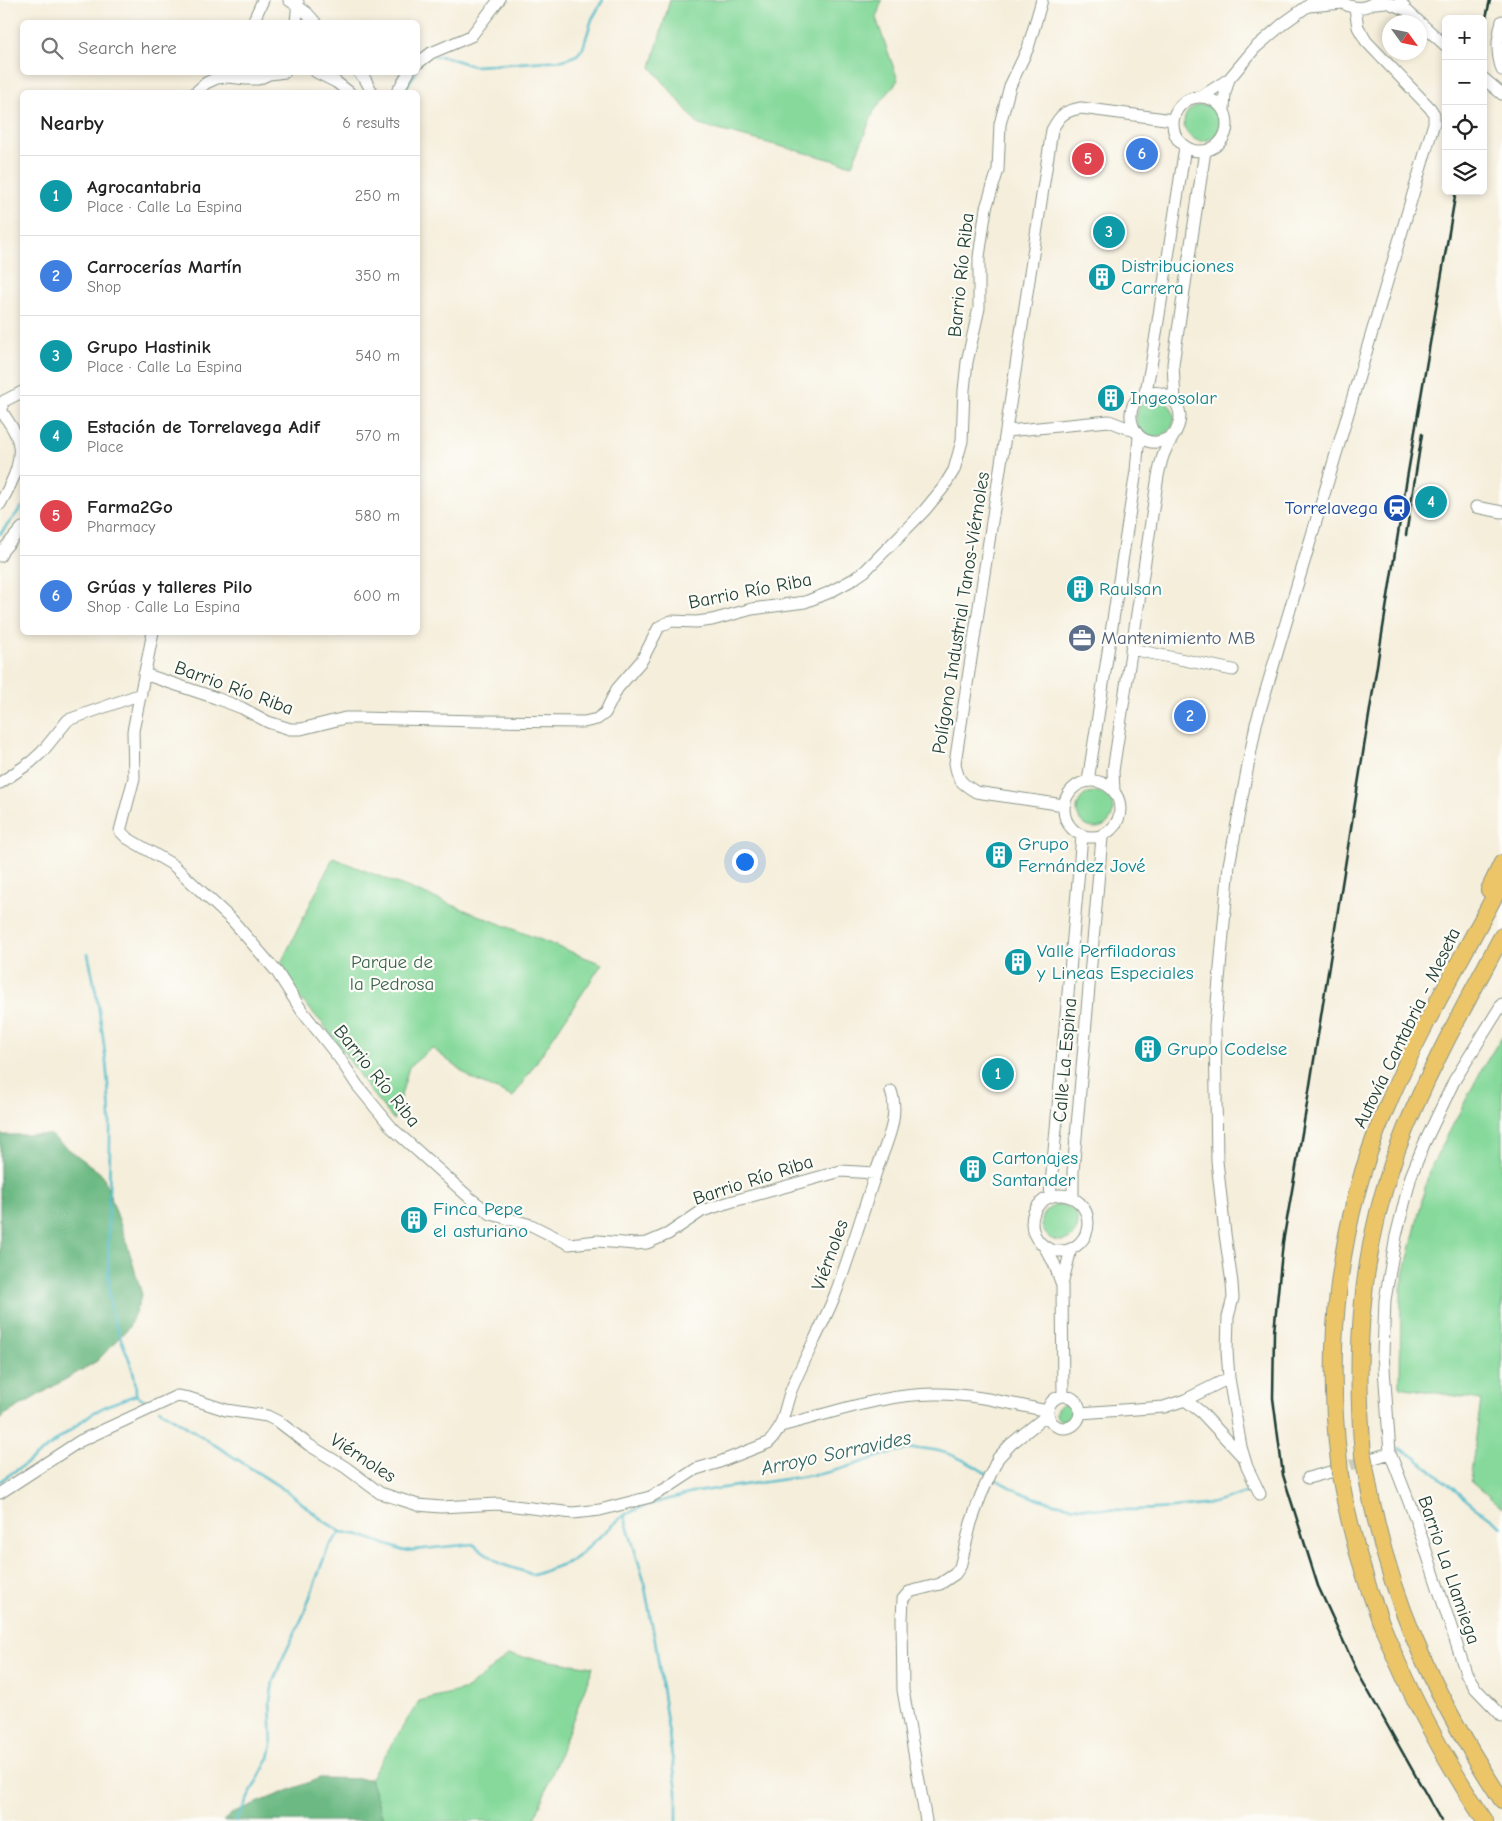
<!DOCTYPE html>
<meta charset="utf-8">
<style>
:root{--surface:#fff;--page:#f6f6f6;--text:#222;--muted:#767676;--line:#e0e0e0;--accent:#7c3aed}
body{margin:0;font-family:"Comic Neue",sans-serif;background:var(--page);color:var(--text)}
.controls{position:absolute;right:15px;top:15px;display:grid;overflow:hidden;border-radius:8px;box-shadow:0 2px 8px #0003}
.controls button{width:45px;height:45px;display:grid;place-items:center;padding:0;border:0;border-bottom:1px solid var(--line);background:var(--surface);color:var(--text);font:25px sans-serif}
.compass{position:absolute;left:1382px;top:15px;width:45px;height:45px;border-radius:50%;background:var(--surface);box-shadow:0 2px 8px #0003;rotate:123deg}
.you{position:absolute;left:744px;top:861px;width:18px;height:18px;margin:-12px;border:4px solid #fff;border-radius:50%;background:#1a73e8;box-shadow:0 0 0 8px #1a73e833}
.badge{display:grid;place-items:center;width:32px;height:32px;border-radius:50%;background:var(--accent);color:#fff;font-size:16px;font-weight:700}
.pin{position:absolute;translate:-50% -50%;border:2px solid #fff;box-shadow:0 1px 5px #0006}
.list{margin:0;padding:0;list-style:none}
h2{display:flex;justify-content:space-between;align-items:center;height:65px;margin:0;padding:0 20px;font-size:21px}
h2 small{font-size:16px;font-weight:400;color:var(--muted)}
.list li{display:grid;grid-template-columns:32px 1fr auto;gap:15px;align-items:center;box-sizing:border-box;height:80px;padding:0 20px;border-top:1px solid var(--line)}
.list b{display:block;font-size:19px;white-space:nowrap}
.list p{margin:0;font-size:16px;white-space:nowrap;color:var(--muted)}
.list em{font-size:16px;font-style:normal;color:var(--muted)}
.icon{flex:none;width:28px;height:28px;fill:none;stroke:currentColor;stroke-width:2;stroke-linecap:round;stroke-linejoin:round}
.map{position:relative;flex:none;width:1502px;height:1821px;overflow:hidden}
.search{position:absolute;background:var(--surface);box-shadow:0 2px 8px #0003;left:20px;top:20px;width:400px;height:55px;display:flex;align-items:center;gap:12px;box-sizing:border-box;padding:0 18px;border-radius:8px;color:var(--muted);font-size:19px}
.panel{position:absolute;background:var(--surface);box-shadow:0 2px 8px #0003;left:20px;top:90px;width:400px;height:545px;border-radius:8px}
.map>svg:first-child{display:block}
</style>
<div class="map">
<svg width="1502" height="1821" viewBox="0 0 1502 1821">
<rect width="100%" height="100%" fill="#fdfcf7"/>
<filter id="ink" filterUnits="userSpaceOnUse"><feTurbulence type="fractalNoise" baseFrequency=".02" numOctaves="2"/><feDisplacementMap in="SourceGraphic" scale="10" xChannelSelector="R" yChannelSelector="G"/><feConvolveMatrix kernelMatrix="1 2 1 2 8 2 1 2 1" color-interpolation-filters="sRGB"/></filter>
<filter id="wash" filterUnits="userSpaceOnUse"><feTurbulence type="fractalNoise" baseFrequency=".0096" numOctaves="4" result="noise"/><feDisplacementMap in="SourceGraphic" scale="20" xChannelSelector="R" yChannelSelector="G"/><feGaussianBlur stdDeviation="1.12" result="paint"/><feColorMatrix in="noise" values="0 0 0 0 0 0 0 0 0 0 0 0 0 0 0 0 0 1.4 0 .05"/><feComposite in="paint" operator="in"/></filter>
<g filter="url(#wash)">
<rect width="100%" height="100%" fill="#f5eedb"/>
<path fill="#86d99b" stroke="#528b68" d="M 670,0 L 882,0 L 876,18 L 898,80 L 874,111 L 852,165 L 699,125 L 651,67 Z
M1184 123a18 18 0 1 1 36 0a18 18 0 1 1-36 0Z
M1136 418a19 19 0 1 1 38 0a19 19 0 1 1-38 0Z
M1077 810a18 18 0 1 1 36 0a18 18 0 1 1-36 0Z
M 333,858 L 602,964 L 513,1097 L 472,1079 L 432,1048 L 409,1067 L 394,1120 L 369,1090 L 345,1054 L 323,1024 L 297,995 L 280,971 L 283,959 Z
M 1502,1036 L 1502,1508 L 1470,1480 L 1481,1400 L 1400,1387 L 1401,1288 L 1429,1171 L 1483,1067 Z
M1042 1223a18 18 0 1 1 36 0a18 18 0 1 1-36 0Z
M1056 1413a8 8 0 1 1 16 0a8 8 0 1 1-16 0Z
M 508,1655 L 593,1667 L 534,1821 L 384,1821 L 370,1779 L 419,1701 L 467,1689 Z"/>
<path fill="#6cb983" stroke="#467b5c" d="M 0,1135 L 50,1135 L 103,1175 L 126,1240 L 142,1295 L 129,1327 L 97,1361 L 6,1414 L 0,1420 Z
M 320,1778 L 370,1779 L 384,1821 L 223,1821 L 234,1812 Z"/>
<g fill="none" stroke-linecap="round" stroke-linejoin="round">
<path stroke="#4fbbca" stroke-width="2.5" d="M 434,57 C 448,54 461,64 475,66 L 563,60 L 577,55 L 583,48 L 592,19 L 603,0
M 405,89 L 416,72
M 0,534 L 22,507
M 88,954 C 100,1008 108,1062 110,1117 C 111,1179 105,1242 110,1305 C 115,1336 137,1362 136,1395
M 136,1395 L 152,1404
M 159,1409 L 291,1494 L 321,1519 L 341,1532 L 360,1535 L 404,1551 L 473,1544 L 501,1564 L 534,1575 L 572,1561 L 624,1515 L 647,1505 L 696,1492 L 820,1474 C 893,1459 913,1425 987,1474
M 1399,1448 L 1415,1457 L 1474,1506 L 1502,1526
M 994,1478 C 1041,1509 1101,1512 1156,1509 C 1174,1508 1192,1507 1209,1504 C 1224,1501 1238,1495 1253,1491
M 0,1481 L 33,1459 L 91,1414 L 108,1405 L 136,1395
M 624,1515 L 643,1577 L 656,1646 L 677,1791 L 677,1821
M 236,1821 L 269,1758 L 272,1745 L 270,1701 L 273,1682 L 280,1664 L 303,1616 L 325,1555 L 329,1546 L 341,1532"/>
</g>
</g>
<g filter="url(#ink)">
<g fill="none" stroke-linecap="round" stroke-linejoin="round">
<path stroke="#cacbba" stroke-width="11" stroke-dasharray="11 5.5" stroke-linecap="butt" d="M 1335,1470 L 1369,1459"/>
<defs>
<path id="minor" d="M 289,0 L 307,13 L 315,22
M 1339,0 C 1351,10 1366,10 1377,0
M 1400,0 L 1406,10 L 1446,46
M 1375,3 L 1386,2 L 1406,10
M 1309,6 L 1343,3
M 1502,21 C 1497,40 1496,51 1502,70
M 253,22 L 263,0
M 296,22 L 298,2
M 418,63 L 431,53 L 471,36 L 499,0
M 316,72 L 336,82 L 349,92
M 358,72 L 365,79 L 372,92
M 1483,78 L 1502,94
M 196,92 L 206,83 L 217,78 L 229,77 L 246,79 L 258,79 L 269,74 L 285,72
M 397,92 L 409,72
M1173 124a27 27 0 1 1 54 0a27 27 0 1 1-54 0Z
M 1201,97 L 1229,79 L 1255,48 L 1284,23 L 1316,0
M 1224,110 L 1225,93 L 1229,79
M 1144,395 L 1147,386 L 1152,360 L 1185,147
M 1175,401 L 1173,364 L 1205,151
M 1007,431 L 1109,421 L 1135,431
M 0,504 C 12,483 27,456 15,433 C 11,424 5,418 1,409 L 4,401 L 22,392
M 1476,507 L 1502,512
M 0,556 L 3,550 L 22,528
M 153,632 L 133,731 L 134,778 L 120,831 L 127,838 L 173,865 L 232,920 L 277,972 L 302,1011 L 340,1059 L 357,1085 L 393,1129 L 471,1199 L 491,1214 L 531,1225 L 569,1244 L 598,1241 L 635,1244 L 647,1243 L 668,1234 L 702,1211 L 730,1202 L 841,1171 L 875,1173
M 1131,649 L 1233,670
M 144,674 L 216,698 L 242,708 L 268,722 L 290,729 L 301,729 L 345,718 L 360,718 L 477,721 L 584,722 L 597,719 L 605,713 L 617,689 L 642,660 L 659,627 L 671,621 L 696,622 L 712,620 L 752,609 L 805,602 L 828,593 L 852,580 L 865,571 L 924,511 L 943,488 L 954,470 L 962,441 L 964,390 L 967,362 L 979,308 L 979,257 L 986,208 L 998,170 L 1000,124 L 1010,86 L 1028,48 L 1042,0
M1064 809a28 28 0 1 1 56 0a28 28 0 1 1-56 0Z
M 1088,781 L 1136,471 L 1139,436
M 0,783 L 31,762 L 42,752 L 68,720 L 141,694
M 1114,791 L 1113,771 L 1158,476 C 1160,468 1161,459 1165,451 C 1169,442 1177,433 1179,423 C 1184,406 1168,389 1150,393 C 1113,400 1135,463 1173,435
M 1064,805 L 976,792 C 961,783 958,781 955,763 L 1052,130 C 1060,115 1064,111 1081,108 L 1173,120
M 1502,1004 L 1454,1081 L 1424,1144 L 1411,1176 L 1396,1236 L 1385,1300 L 1383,1354 L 1390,1453 L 1416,1520 L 1466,1673 L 1476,1689 L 1502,1716
M1032 1223a28 28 0 1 1 56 0a28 28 0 1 1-56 0Z
M 1050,1196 L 1082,836
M 1073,1198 L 1073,1172 L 1102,837
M 1045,1248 L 1054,1263 L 1062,1285
M 1063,1396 L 1062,1285 L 1071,1249
M1048 1412a16 16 0 1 1 32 0a16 16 0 1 1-32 0Z
M 1185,1400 L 1201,1412 L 1243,1457
M 1080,1413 L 1164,1407 L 1185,1400 L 1229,1378
M 781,1426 C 832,1413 885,1393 938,1394 C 975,1394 1012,1404 1048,1411
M 1374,1458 L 1390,1453
M 1308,1478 L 1330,1472
M 0,1493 L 80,1441 L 177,1396 L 189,1398 L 226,1410 L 267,1416 L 279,1422 L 309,1445 L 345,1467 L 380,1493 L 418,1505 L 441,1507 L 498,1504 L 573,1513 L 600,1510 L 650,1497 L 667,1488 L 696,1469 L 717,1463 L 768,1443 C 784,1429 784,1407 792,1388 C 805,1357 822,1327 835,1295 C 850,1255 862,1215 875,1175 C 883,1149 901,1119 891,1091
M 1260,1494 L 1247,1467 L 1241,1447 L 1229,1378 L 1227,1351 L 1228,1317 L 1233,1298 L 1232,1283 L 1225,1234 L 1217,1161 L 1215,1026 L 1229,865 L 1256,724 L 1434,123 L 1434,114 L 1430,108 L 1366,41 L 1358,27 L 1355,8
M 926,1821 L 903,1690 L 902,1619 L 903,1599 L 909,1592 L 940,1584 L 955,1574 L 960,1567 L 971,1523 L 981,1495 L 998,1458 L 1011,1444 L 1041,1420 L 1049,1416"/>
<path id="highway" d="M 1489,890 L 1502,863
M 1363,1455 C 1354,1350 1361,1249 1397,1150 C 1425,1076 1465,1005 1502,936
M 1339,1462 C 1325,1343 1338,1222 1385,1111 C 1417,1033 1463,957 1502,882
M 1365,1466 C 1385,1590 1433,1696 1502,1800
M 1340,1475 C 1362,1602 1415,1714 1485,1821"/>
</defs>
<use href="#minor" stroke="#8a9688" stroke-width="13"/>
<use href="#highway" stroke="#8a9688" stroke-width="18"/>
<use href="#minor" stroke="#fff" stroke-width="11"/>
<use href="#highway" stroke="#ecc569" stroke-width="16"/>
<path stroke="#1f3d34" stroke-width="2.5" d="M 1483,31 L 1490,0
M 1406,535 L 1422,434
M 1441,1821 L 1358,1673 L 1318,1586 L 1283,1475 L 1273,1398 L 1274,1332 L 1283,1242 L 1306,1110 L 1405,490 L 1456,191"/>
<defs>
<path id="highway-bridge" d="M 1363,1455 L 1365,1466
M 1339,1462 L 1340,1475"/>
</defs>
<use href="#highway-bridge" stroke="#8a9688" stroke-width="18" stroke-linecap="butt"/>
<use href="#highway-bridge" stroke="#ecc569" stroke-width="16"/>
</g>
</g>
<defs>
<symbol id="building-disc" viewBox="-11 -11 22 22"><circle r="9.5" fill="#0f9aa8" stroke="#fdfcf7"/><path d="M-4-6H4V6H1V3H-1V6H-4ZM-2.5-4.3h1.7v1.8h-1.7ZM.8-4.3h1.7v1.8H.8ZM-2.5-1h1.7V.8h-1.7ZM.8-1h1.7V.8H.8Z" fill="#fff"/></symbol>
<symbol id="station-disc" viewBox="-11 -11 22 22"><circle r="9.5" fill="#1a4fb4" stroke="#fdfcf7"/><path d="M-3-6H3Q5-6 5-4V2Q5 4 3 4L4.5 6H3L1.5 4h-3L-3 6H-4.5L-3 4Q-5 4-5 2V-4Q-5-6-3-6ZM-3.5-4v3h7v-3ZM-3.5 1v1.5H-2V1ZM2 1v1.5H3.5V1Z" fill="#fff"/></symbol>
<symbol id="office-disc" viewBox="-11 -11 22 22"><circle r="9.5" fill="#5c6f8a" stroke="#fdfcf7"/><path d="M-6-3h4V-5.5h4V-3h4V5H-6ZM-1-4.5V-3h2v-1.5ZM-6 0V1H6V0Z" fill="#fff"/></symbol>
</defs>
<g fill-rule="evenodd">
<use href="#building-disc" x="1086" y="261" width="32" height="32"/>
<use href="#building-disc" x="1095" y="382" width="32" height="32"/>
<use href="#station-disc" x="1381" y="492" width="32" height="32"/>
<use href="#building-disc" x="1064" y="573" width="32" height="32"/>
<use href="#office-disc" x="1066" y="622" width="32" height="32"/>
<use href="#building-disc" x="983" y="839" width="32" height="32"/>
<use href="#building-disc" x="1002" y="946" width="32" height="32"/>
<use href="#building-disc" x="1132" y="1033" width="32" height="32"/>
<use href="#building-disc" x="957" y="1153" width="32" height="32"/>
<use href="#building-disc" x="398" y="1204" width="32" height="32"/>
</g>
<g text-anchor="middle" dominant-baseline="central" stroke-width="4.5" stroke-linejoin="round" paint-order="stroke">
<g font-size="19" fill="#0d838f" stroke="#fdfcf7" text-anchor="start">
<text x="1121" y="266">Distribuciones<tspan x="1121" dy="22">Carrera</tspan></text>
<text x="1130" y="398">Ingeosolar</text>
<text x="1099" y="589">Raulsan</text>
<text x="1018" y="844">Grupo<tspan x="1018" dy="22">Fernández Jové</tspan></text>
<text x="1037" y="951">Valle Perfiladoras<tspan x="1037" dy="22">y Lineas Especiales</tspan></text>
<text x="1167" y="1049">Grupo Codelse</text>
<text x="992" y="1158">Cartonajes<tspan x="992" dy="22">Santander</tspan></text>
<text x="433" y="1209">Finca Pepe<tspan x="433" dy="22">el asturiano</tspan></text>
</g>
<g font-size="19" fill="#1f3d34" stroke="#fdfcf7">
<text transform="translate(961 275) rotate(-84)">Barrio Río Riba</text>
<text transform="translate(750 591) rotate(-11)">Barrio Río Riba</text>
<text transform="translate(961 613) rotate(-81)">Polígono Industrial Tanos-Viérnoles</text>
<text transform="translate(234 688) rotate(20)">Barrio Río Riba</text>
<text transform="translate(1407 1028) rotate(-64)">Autovía Cantabria - Meseta</text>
<text transform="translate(1065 1060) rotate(-85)">Calle La Espina</text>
<text transform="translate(377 1076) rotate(51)">Barrio Río Riba</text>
<text transform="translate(753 1180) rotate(-18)">Barrio Río Riba</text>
<text transform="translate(830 1255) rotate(-70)">Viérnoles</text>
<text transform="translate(363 1458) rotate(33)">Viérnoles</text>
<text transform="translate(1449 1570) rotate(71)">Barrio La Llamiega</text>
</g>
<g font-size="19" fill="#164399" stroke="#fdfcf7" text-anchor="end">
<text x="1378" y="508">Torrelavega</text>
</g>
<g font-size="19" fill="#4e5e75" stroke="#fdfcf7" text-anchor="start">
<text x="1101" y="638">Mantenimiento MB</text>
</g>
<g font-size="19" fill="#39644e" stroke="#fdfcf7">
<text x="392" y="962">Parque de<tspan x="392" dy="22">la Pedrosa</tspan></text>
</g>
<g font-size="20" font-style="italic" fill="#2d6361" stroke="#fdfcf7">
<text transform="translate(836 1453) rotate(-12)">Arroyo Sorravides</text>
</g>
</g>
</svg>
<div class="controls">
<button>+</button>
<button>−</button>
<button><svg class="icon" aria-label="locate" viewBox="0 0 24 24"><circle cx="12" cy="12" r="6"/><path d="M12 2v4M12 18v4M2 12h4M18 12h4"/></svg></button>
<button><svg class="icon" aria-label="layers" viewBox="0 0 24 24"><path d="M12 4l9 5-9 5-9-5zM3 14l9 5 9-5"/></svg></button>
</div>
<svg class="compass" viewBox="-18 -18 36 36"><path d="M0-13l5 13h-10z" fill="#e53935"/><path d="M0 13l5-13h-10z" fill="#767676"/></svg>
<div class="you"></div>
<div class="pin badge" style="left:998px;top:1074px;background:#0f9aa8">1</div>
<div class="pin badge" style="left:1190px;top:716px;background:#3f7fe0">2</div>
<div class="pin badge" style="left:1109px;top:232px;background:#0f9aa8">3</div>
<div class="pin badge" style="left:1431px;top:502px;background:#0f9aa8">4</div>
<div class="pin badge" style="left:1088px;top:159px;background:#e0444e">5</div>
<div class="pin badge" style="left:1142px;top:154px;background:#3f7fe0">6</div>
<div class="search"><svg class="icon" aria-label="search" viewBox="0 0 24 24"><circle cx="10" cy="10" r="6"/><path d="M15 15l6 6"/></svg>Search here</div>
<section class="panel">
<h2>Nearby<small>6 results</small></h2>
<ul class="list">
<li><span class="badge" style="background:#0f9aa8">1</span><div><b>Agrocantabria</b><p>Place · Calle La Espina</p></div><em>250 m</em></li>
<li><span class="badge" style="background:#3f7fe0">2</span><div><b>Carrocerías Martín</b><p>Shop</p></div><em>350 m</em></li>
<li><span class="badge" style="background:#0f9aa8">3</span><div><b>Grupo Hastinik</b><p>Place · Calle La Espina</p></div><em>540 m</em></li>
<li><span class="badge" style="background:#0f9aa8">4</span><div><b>Estación de Torrelavega Adif</b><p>Place</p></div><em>570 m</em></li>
<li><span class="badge" style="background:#e0444e">5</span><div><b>Farma2Go</b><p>Pharmacy</p></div><em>580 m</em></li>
<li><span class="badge" style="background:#3f7fe0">6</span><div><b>Grúas y talleres Pilo</b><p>Shop · Calle La Espina</p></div><em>600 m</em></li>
</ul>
</section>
</div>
